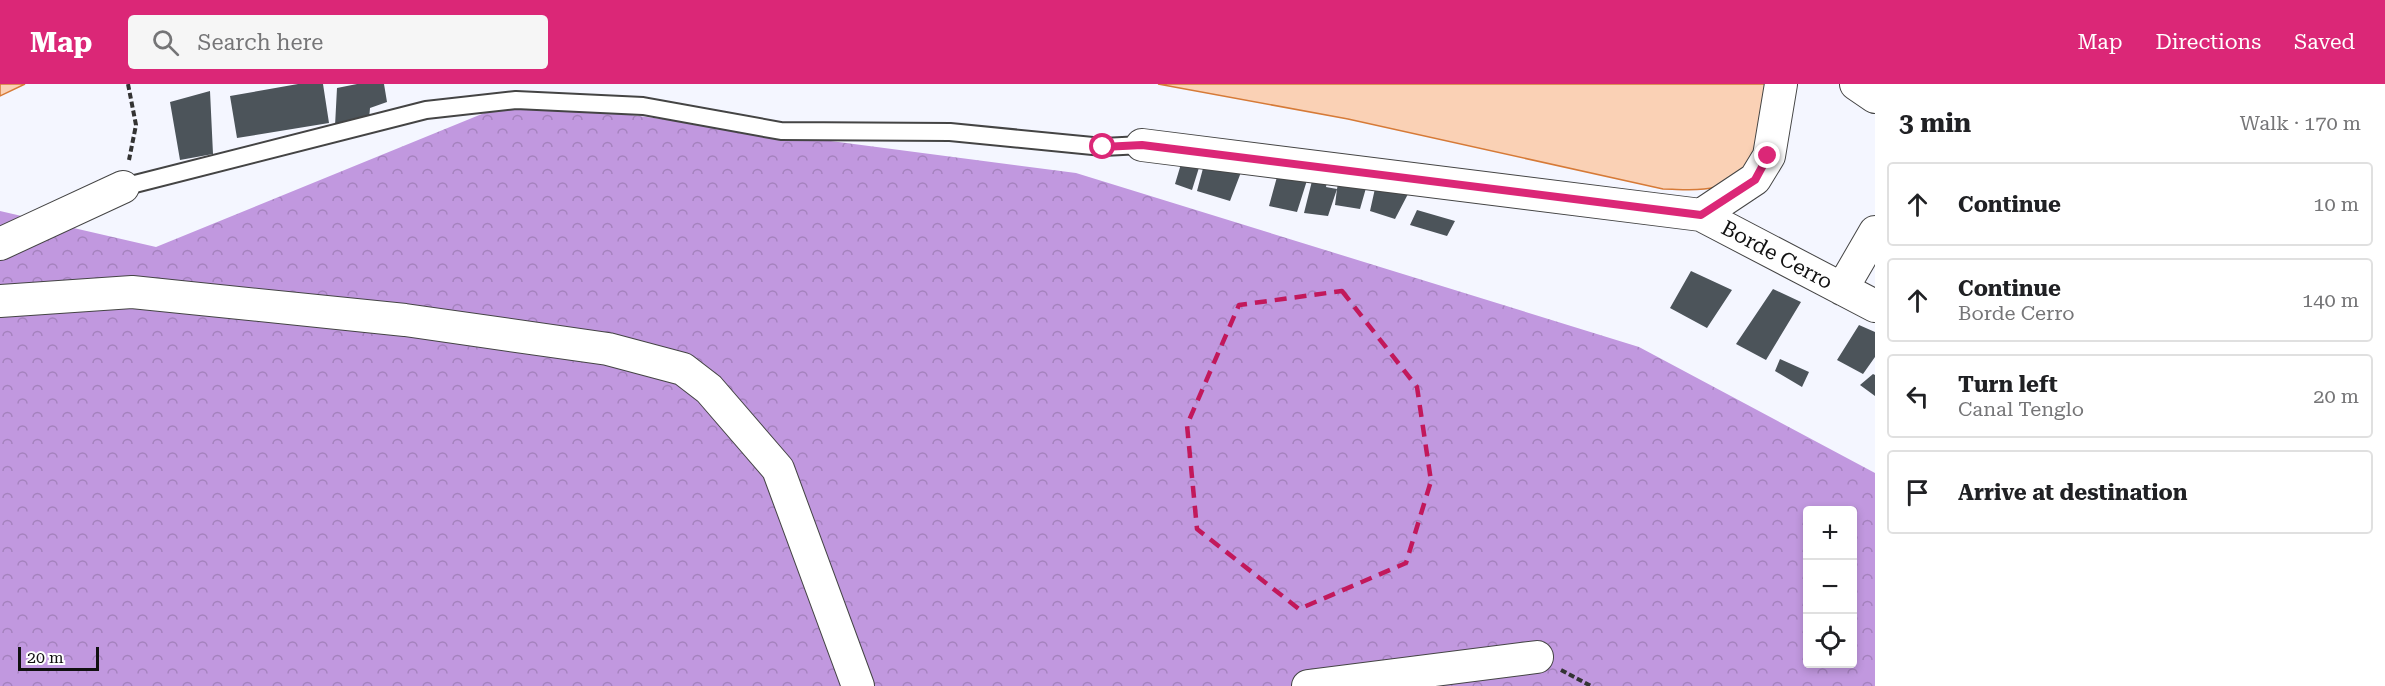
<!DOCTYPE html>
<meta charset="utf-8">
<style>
:root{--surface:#fff;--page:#f6f6f6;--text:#202124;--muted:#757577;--line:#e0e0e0;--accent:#db2777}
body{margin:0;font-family:"Roboto Serif",serif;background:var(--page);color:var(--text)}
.controls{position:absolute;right:18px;bottom:18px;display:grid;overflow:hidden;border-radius:6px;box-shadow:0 3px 9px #0003}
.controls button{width:54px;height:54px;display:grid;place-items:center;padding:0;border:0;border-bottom:2px solid var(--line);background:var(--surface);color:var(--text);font:30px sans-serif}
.scale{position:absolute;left:18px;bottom:15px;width:81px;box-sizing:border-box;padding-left:6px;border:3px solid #111;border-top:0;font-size:16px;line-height:21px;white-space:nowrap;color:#111;-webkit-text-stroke:4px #fff;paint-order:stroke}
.stop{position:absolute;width:18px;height:18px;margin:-14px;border:4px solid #db2777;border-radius:50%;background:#fff}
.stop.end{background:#db2777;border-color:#fff;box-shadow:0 2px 6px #0008}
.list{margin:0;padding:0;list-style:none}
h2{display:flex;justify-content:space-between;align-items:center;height:78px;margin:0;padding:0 24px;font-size:26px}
h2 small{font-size:20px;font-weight:400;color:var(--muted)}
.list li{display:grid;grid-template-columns:39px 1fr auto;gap:18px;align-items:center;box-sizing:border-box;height:84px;margin:0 12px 12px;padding:0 12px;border:2px solid var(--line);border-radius:6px}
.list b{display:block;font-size:22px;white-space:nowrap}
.list p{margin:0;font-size:20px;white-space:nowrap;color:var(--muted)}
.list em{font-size:20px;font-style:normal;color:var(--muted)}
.icon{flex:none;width:33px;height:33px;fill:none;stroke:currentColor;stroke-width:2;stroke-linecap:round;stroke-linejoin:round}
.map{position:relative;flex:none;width:1875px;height:602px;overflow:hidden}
header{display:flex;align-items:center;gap:36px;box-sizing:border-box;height:84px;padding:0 30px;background:var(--accent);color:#fff}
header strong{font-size:28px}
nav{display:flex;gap:33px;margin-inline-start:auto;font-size:21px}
.search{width:420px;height:54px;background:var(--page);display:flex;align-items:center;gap:15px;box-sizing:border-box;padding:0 21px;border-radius:6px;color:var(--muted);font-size:22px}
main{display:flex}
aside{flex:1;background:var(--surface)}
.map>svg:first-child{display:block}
</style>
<header>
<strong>Map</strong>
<div class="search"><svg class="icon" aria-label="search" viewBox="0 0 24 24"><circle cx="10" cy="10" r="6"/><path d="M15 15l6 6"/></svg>Search here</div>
<nav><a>Map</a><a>Directions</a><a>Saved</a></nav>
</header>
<main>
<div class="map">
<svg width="1875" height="602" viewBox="0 0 1875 602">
<defs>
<pattern id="forest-crowns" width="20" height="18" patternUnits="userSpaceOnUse" patternTransform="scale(1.5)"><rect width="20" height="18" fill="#c198df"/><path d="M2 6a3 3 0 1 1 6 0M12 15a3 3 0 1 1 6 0" fill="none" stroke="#a582be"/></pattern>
</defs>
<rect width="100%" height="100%" fill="#f4f6ff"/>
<path fill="url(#forest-crowns)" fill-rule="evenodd" d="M 516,16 L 1076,89 L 1639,263 L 1875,389 L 1875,602 L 0,602 L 0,127 L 156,163 ZM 1808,426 L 1852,426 L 1852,580 L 1808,580 Z"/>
<path fill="#fad1b5" stroke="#d67a37" stroke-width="1.5" d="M 0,0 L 25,0 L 0,12 Z
M 1158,0 L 1770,0 C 1766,39 1758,91 1715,103 C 1699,108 1679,105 1663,105 L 1348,35 Z"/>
<path fill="#4c545a" d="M 298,0 L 323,0 L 329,39 L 237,54 L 230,12 Z
M 357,0 L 384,0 L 387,18 L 370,24 L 369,35 L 335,42 L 337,4 Z
M 210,7 L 213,70 L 180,76 L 170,18 Z
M 1184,70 L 1202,74 L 1192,106 L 1175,100 Z
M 1206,73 L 1243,83 L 1230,117 L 1197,107 Z
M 1280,82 L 1309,90 L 1297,128 L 1269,122 Z
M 1313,93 L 1327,98 L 1326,103 L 1337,105 L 1339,94 L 1368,97 L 1360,125 L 1335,121 L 1337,105 L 1328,132 L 1304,129 Z
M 1376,100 L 1408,110 L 1395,135 L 1370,127 Z
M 1417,126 L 1455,137 L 1447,152 L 1410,141 Z
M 1691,187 L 1732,206 L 1707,244 L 1670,224 Z
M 1773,205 L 1801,218 L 1766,276 L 1736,260 Z
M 1859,241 L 1875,248 L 1875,273 L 1863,290 L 1837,276 Z
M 1780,275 L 1809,288 L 1802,303 L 1775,287 Z
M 1873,290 L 1875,291 L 1875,312 L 1860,301 Z"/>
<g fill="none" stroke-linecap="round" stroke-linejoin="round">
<defs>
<path id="lane" d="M 123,103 L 426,26 L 516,16 L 643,22 L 781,47 L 950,48 L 1103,63 L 1142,61"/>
<path id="street" d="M 1856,0 L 1875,13
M 1142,61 L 1701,131 L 1875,222
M 1701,131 L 1755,95 L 1769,72 L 1781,0
M 0,160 L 123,103
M 1842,205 L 1875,148
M 0,217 L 132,208 L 405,236 L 608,265 L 683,285 L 709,305 L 778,385 L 858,602
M 1308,602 L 1537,573"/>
</defs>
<use href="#lane" stroke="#444" stroke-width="20"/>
<use href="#street" stroke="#444" stroke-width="34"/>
<path stroke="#333" stroke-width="4" stroke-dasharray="6 3" stroke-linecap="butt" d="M 128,0 L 136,41 L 129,76
M 1561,586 L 1591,602"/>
<use href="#lane" stroke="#fff" stroke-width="16"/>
<use href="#street" stroke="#fff" stroke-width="32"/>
</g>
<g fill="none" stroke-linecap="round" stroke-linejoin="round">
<path stroke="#db2777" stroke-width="8" d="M 1103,63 L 1142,61 L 1701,131 L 1755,96 L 1768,72"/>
</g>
<path fill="none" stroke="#c2185b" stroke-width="4.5" stroke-dasharray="12 8" stroke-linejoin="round" d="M 1342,207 L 1417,303 L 1431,397 L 1406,479 L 1299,525 L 1197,445 L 1187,341 L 1239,221 Z"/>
<g text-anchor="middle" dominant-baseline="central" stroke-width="6" stroke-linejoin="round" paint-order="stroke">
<g font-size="21" fill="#111" stroke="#fff">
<text transform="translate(1777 171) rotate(28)">Borde Cerro</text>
</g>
</g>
</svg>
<div class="controls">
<button>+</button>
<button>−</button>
<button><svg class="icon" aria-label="locate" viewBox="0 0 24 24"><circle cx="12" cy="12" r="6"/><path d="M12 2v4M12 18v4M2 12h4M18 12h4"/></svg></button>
</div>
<div class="scale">20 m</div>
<div class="stop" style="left:1103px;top:63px"></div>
<div class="stop end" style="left:1768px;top:72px"></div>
</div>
<aside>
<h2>3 min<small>Walk · 170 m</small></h2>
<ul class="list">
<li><svg class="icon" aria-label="ahead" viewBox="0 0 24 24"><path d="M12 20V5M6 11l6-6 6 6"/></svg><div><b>Continue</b></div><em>10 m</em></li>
<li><svg class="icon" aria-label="ahead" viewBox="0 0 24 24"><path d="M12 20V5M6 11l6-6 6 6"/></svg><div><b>Continue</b><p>Borde Cerro</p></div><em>140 m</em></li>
<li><svg class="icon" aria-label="left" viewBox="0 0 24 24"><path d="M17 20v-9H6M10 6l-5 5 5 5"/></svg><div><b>Turn left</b><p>Canal Tenglo</p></div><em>20 m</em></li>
<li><svg class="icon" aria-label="arrive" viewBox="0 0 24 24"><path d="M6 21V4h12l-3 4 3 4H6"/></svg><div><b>Arrive at destination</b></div></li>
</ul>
</aside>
</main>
